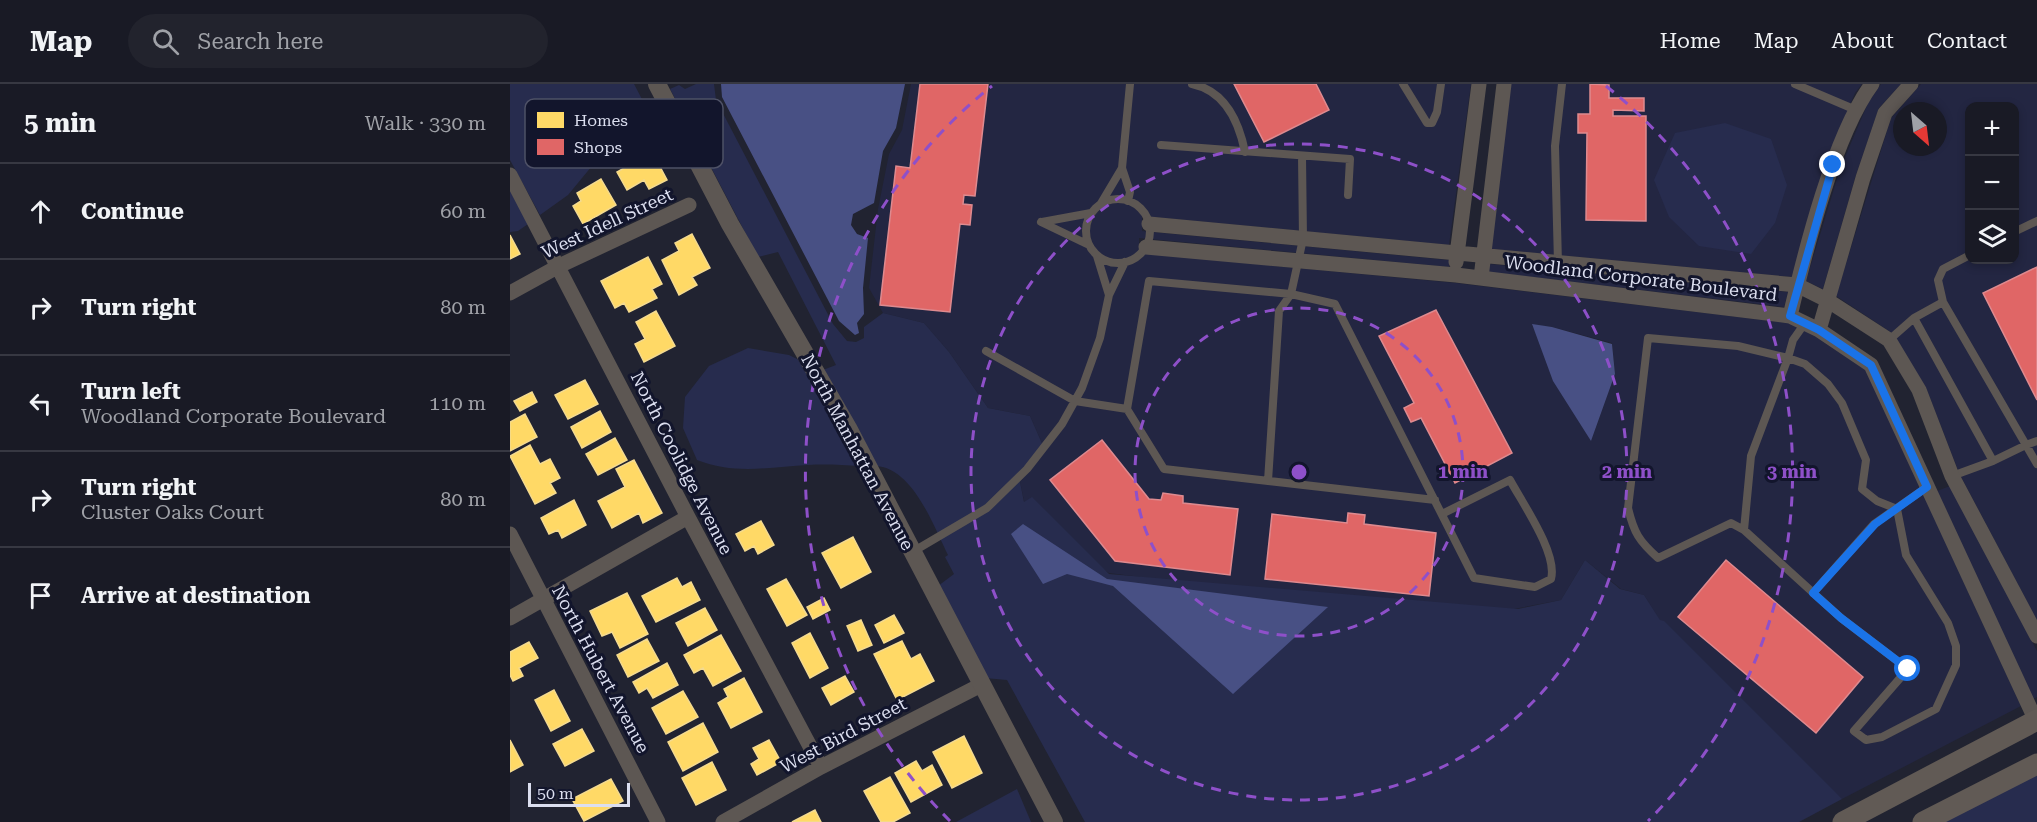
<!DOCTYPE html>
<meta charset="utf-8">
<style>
:root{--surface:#191a25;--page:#22232d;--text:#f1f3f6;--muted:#9fa1a7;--line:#373842}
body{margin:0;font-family:"Roboto Serif",serif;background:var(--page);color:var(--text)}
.controls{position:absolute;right:18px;top:18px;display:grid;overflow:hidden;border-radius:12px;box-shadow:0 3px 9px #0003}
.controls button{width:54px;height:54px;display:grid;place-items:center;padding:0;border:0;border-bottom:2px solid var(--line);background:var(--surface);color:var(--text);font:30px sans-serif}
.compass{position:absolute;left:1383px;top:18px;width:54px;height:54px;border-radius:50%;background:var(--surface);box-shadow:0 3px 9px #0003;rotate:152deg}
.scale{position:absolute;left:18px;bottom:15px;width:102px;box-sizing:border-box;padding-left:6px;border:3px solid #dbdeef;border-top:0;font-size:16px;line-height:21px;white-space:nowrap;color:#dbdeef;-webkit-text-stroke:4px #12152c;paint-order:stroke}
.stop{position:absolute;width:18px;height:18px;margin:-14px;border:4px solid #1a73e8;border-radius:50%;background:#fff}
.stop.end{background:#1a73e8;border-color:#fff;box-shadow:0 2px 6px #0008}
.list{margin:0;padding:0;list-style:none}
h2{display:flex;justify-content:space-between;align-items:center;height:78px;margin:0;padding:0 24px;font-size:26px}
h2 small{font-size:20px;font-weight:400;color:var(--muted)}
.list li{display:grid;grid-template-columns:39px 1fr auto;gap:18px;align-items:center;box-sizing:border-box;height:96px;padding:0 24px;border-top:2px solid var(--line)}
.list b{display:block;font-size:22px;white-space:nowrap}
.list p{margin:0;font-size:20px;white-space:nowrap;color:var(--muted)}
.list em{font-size:20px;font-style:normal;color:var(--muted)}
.icon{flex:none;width:33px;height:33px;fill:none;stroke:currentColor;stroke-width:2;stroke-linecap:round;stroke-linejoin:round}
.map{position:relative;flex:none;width:1527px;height:738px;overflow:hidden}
header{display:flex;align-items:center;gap:36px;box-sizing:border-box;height:84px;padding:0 30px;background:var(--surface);border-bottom:2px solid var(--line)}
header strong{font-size:28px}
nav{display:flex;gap:33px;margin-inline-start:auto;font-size:21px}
.search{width:420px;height:54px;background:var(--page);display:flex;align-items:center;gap:15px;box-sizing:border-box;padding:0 21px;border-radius:33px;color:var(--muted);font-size:22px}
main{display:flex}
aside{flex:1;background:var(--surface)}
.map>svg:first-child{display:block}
</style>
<header>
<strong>Map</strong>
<div class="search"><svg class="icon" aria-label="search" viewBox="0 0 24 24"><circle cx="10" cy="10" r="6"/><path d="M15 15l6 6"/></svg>Search here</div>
<nav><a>Home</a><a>Map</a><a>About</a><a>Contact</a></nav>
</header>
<main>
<aside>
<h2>5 min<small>Walk · 330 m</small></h2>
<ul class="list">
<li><svg class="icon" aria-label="ahead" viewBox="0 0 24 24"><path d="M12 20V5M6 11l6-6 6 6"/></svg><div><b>Continue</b></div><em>60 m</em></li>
<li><svg class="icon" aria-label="right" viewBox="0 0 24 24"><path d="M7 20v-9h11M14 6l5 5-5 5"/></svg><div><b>Turn right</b></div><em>80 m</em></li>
<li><svg class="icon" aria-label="left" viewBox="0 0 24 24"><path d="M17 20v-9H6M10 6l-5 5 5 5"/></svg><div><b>Turn left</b><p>Woodland Corporate Boulevard</p></div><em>110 m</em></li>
<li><svg class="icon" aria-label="right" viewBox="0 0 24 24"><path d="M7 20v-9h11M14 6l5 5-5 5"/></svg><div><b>Turn right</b><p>Cluster Oaks Court</p></div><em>80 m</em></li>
<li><svg class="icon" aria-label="arrive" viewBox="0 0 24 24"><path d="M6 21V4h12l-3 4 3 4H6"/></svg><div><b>Arrive at destination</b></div></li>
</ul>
</aside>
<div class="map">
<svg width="1527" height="738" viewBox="0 0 1527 738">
<rect width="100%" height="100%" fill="#212331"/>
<path fill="#232642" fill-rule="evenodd" d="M 401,0 L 961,0 L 939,161 L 632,132 L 632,147 L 939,176 L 939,183 L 629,154 L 629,169 L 946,199 L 1279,239 L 1306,253 L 1356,286 L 1511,622 L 1332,715 L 1214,613 L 1167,564 L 1134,511 L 1111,505 L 1075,476 L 1051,516 L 999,526 L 740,507 L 599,489 L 567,468 L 516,426 L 510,398 L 534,364 L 520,332 L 478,324 L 439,268 L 414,239 L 373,229 L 359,204 L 368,125 L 379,70 L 392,46 ZM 1022,241 L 1042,243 L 1102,259 L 1105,290 L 1081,357 Z
M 1001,0 L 1352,0 L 1345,9 L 1316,78 L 1282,193 L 981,165 Z
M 1371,0 L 1391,0 L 1369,24 L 1346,91 L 1313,205 L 1296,197 L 1330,85 L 1358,19 Z
M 1411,0 L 1527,0 L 1527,537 L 1449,389 L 1416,304 L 1382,249 L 1326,212 L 1381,34 ZM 1460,22 L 1504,22 L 1504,176 L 1460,176 ZM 1392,27 L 1428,27 L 1428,63 L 1392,63 Z
M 979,180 L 1278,208 L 1274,223 L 979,188 Z
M 1440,402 L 1527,567 L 1527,613 L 1523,615 L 1427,407 Z"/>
<path fill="#272c4e" d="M 0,0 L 124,0 L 134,19 L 58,111 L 30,131 L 0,76 Z
M 186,0 L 204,0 L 206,16 L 323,240 L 337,257 L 346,258 L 354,254 L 354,243 L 373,229 L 414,239 L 439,268 L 478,324 L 520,332 L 534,364 L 510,398 L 514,418 L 522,413 L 599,490 L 1008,525 L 1051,516 L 1075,476 L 1110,505 L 1134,511 L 1150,536 L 1154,537 L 1332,715 L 1289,738 L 575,738 L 497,596 L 475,594 L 428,502 L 444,490 L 435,473 L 438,471 C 424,443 403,384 366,382 L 313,286 L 326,281 L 268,168 L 248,173 L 160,5 L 169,1 L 175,5 Z
M 1215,39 L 1261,55 L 1277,101 L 1265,139 L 1241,170 L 1189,162 L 1159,133 L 1144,96 L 1165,49 Z
M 0,106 L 18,140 L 8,147 L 0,148 Z
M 238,264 L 279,271 L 291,277 L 350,382 C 333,381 315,380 298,381 C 259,383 225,391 187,376 L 173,344 L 175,313 L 199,282 Z
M 1527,686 L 1527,738 L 1433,738 Z
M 507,705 L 521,738 L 446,738 Z"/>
<path fill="#485084" d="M 211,0 L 395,0 L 386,44 L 373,67 L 364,119 L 343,130 L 341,141 L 347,150 L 358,154 L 353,204 L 354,230 L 347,239 L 349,249 L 345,251 L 329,237 L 212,13 Z
M 1022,240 L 1042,243 L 1102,260 L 1105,290 L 1081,357 L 1043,297 Z
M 513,440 L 597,495 L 818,523 L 723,610 L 603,502 L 557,490 L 533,500 L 501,450 Z"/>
<path fill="#ffd966" stroke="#f4da8f" stroke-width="1.5" d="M 138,60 L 157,96 L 139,105 L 134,96 L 117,106 L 107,88 L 116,83 L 111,75 Z
M 91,95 L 106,121 L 73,140 L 63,122 L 71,117 L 67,109 Z
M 182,150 L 200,184 L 182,193 L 187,201 L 169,211 L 152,176 L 169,167 L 165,159 Z
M 0,151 L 10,170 L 0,175 Z
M 138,173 L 152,200 L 142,205 L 147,214 L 119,228 L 114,219 L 105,224 L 91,197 Z
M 146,227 L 165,262 L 134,278 L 125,260 L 135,255 L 126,238 Z
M 75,296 L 88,320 L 58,335 L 45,311 Z
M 22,308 L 27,318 L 10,327 L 4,317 Z
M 90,327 L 101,348 L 72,364 L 61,343 Z
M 15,330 L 27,353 L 0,367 L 0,338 Z
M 105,354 L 117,376 L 88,391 L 76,370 Z
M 20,361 L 30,380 L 40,375 L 50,394 L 40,399 L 46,409 L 25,420 L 0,372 Z
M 124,376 L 152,429 L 133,439 L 129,429 L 102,444 L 88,417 L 115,403 L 106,385 Z
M 64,416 L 76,441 L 52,454 L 48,446 L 39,450 L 31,434 Z
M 251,437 L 264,461 L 248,470 L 244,462 L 235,467 L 226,450 Z
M 343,453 L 361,488 L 331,504 L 312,469 Z
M 167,494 L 172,503 L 181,498 L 190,516 L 146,538 L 132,512 Z
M 276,495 L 297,531 L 277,542 L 257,505 Z
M 117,509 L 138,550 L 110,564 L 102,548 L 92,552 L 80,527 Z
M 314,514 L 320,526 L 303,535 L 297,523 Z
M 195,524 L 207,546 L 178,562 L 166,539 Z
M 384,531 L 394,549 L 374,559 L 365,541 Z
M 351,536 L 362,561 L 348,567 L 337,542 Z
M 300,549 L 318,584 L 300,594 L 282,559 Z
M 211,551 L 231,587 L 203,602 L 193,584 L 184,589 L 174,571 Z
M 137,555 L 149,577 L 118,593 L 107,571 Z
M 392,557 L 401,575 L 410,570 L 424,597 L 387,616 L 364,570 Z
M 19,558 L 28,574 L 9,584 L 13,592 L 3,597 L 0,591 L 0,568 Z
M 157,579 L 168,601 L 143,614 L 137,604 L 129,609 L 123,598 Z
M 335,592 L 344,608 L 321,621 L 312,604 Z
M 234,594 L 252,628 L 221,644 L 208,619 L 218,613 L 214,605 Z
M 44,606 L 60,637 L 41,647 L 25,616 Z
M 173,607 L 188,633 L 156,650 L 142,624 Z
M 193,639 L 208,668 L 173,687 L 158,658 Z
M 72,645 L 84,667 L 55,682 L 43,660 Z
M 454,652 L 472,689 L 442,704 L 423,668 Z
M 0,656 L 13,681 L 0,688 Z
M 259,656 L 271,678 L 247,691 L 241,680 L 249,675 L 243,664 Z
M 406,677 L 412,687 L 422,681 L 432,701 L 401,718 L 385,689 Z
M 202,678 L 216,706 L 186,721 L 172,694 Z
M 380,693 L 400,729 L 383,738 L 371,738 L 354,707 Z
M 101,695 L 113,717 L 74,737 L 62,715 Z
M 305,726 L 311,738 L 282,738 Z"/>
<path fill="#e06666" stroke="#de8a8f" stroke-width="1.5" d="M 410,0 L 478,0 L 465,112 L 454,111 L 453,120 L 462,121 L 460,141 L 450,140 L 440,228 L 370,221 L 386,82 L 400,84 Z
M 724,0 L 806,0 L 819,26 L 754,58 Z
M 1080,0 L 1099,1 L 1099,14 L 1134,14 L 1134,27 L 1103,26 L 1103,32 L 1136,32 L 1136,137 L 1076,136 L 1077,49 L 1068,49 L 1068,30 L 1080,30 Z
M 1527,183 L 1527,316 L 1473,209 Z
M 926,226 L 1002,369 L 945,399 L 911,334 L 901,338 L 894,324 L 904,319 L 869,252 Z
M 592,356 L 639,415 L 651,416 L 653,409 L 673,412 L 673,419 L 728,425 L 720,491 L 605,477 L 540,396 Z
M 838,429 L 855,431 L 854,440 L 926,449 L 919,512 L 755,495 L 762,430 L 837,439 Z
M 1216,476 L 1353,593 L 1306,649 L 1168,533 Z"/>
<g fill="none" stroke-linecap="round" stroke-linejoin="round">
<path stroke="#5d5753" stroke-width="8" d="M 682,0 C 716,7 729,38 735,68
M 893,0 L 917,39 L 922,39 L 927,28 L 931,0
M 1285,0 L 1346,26
M 651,61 L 840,75 L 838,111
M576 147a32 32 0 1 1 64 0a32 32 0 1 1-64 0Z
M 618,117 L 620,108 L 612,84 L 620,0
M 590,121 L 612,84
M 531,138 L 579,161
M 532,138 L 581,129
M 1504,148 L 1527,137
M 587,172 L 599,211
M 1048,179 L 1045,62 L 1052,0
M 1433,218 L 1428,196 L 1433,185 L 1460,171
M 1404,234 L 1483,377
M 1379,256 L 1404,234 L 1433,218 L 1516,361 L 1527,357
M 476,267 L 565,317 L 617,325 L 639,197 L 781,210 L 793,155 L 792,72
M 617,325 L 654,385 L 925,416
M 1442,392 L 1483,377 L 1516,361 L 1527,380
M 758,397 L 769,227 L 781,210 L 825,220 L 964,494 L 1025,503 L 1041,495 C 1048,470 1013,420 1000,396 L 932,430
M 1234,446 L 1241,372 L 1278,274 L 1295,280 L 1318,300 L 1332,319 L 1356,376 L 1352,405 L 1367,417 L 1387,425 L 1396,471 L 1438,539 L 1446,562 L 1446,581 L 1426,625 L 1372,653 L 1356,656 L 1344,647 L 1398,585 L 1331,534 L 1234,446 L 1221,439 L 1148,474 C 1129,457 1124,449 1118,424 L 1138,254 L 1228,262 L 1278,274 L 1283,256 L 1295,239
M 404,467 L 477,424 L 517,385 L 552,340 L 572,304 L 590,254 L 599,211 L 615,178
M 1303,509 L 1364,440 L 1417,403"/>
<path stroke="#5d5753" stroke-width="15" d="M 0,91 L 178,433 L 311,683
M 639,140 L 1287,201 L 1317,216 L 1379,256 L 1409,306 L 1442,392 L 1527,552
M 636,163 L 946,191 L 1280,232 L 1309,246 L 1361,281 L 1527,639
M 946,178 L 969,0
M 971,194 L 994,0
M 0,209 L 49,182 L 179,121
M 1280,232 C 1295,168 1324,51 1362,0
M 1309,246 L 1353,94 L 1375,29 L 1401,0
M 0,450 L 148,738
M 0,534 L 178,433
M 213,738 L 311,683 L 471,601"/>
<path stroke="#5d5753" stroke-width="18" d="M 147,0 L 220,140 L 338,344 L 544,738"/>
<path stroke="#615a55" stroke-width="21" d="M 1333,738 L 1527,636
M 1413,738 L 1527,680"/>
</g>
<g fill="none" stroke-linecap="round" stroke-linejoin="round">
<path stroke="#1a73e8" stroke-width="8" d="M 1323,81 L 1280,232 L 1309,246 L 1361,281 L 1417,403 L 1365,440 L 1303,509 L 1331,534 L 1398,585"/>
</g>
<g fill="none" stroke="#8e50c9" stroke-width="3" stroke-dasharray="10 8">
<circle cx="789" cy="388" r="164"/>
<circle cx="789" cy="388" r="328"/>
<path d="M440 737A493 493 0 0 1 482 2M1096 2A493 493 0 0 1 1138 737"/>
</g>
<g text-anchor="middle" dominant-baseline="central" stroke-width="6" stroke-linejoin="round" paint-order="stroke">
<g font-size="18" fill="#dbdeef" stroke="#12152c">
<text transform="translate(97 139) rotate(-25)">West Idell Street</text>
<text transform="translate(1131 194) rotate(7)">Woodland Corporate Boulevard</text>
<text transform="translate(348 368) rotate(62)">North Manhattan Avenue</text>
<text transform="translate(172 379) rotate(63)">North Coolidge Avenue</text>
<text transform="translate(91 585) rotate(62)">North Hubert Avenue</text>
<text transform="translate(333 651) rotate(-28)">West Bird Street</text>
</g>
</g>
<rect x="15" y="15" width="198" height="69" rx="9" fill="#12152c" stroke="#4e5166" stroke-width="1.5"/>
<rect x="27" y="28" width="27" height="16" fill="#ffd966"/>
<rect x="27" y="55" width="27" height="16" fill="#e06666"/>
<g font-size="16" fill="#dbdeef">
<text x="64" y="42">Homes</text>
<text x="64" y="69">Shops</text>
</g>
<circle cx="789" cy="388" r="9" fill="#8e50c9" stroke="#12152c" stroke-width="3"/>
<g font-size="18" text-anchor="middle" font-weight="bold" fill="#8e50c9" stroke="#12152c" stroke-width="6" stroke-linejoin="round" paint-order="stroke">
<text x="953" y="394">1 min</text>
<text x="1117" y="394">2 min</text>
<text x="1282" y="394">3 min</text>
</g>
</svg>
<div class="controls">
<button>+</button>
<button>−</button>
<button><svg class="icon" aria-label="layers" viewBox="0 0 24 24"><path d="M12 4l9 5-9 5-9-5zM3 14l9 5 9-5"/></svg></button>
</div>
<svg class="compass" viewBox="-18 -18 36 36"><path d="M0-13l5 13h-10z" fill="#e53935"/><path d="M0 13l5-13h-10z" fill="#9fa1a7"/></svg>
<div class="scale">50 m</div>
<div class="stop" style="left:1398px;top:585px"></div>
<div class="stop end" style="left:1323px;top:81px"></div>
</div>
</main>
